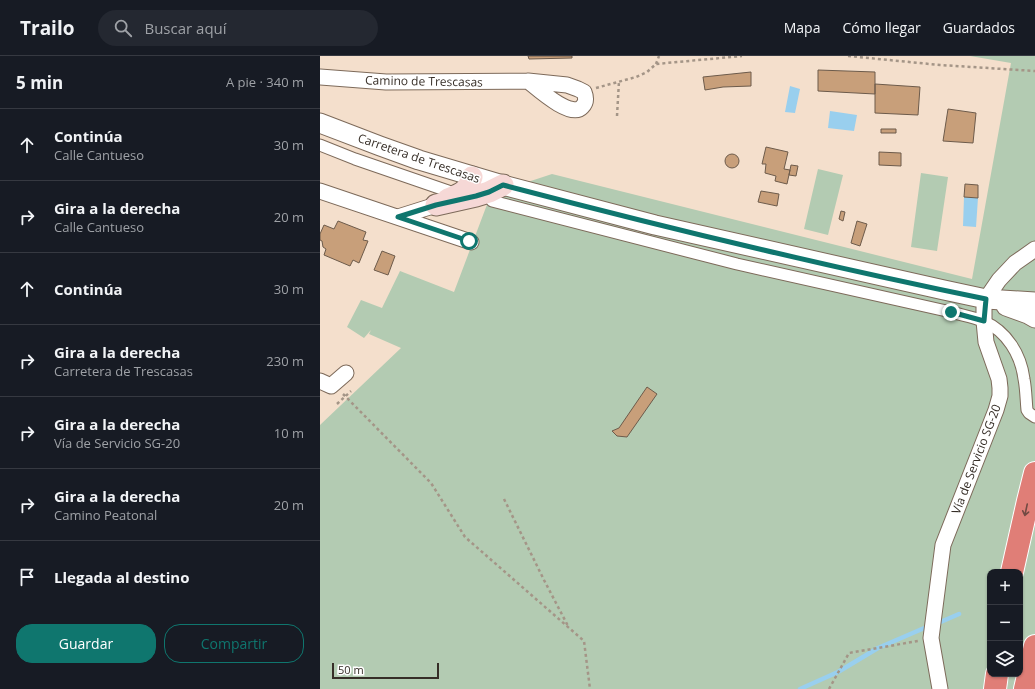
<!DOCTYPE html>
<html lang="es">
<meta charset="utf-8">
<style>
:root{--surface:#171b24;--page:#242831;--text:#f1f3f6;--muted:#9ea1a6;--line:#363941;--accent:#0f766e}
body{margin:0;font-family:"Open Sans",sans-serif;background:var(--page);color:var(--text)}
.controls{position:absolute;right:12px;bottom:12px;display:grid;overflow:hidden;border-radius:8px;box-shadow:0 1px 3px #0004}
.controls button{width:36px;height:36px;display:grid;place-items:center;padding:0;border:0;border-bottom:1px solid var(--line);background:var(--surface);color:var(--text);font:20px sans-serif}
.scale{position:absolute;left:12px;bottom:10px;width:107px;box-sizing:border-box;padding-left:4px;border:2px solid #362e27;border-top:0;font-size:11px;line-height:14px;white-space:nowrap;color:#362e27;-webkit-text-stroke:3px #fff;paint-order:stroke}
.stop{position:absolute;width:12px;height:12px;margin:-9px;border:3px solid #0f766e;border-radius:50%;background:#fff}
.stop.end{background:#0f766e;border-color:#fff;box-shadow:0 1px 4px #0008}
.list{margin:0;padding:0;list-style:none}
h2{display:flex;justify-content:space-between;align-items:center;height:52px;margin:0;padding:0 16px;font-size:17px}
h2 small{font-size:13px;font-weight:400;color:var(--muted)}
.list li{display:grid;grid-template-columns:26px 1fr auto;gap:12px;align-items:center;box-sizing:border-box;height:72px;padding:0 16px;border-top:1px solid var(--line)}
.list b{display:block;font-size:15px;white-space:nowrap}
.list p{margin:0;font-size:13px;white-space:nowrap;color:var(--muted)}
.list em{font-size:13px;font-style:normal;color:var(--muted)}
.actions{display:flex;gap:8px;padding:12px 16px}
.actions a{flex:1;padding:9px 0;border:1px solid var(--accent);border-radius:16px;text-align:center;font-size:14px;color:var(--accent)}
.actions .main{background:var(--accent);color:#fff}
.icon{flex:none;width:22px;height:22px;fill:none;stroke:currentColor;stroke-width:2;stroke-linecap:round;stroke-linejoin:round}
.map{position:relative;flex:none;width:715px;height:633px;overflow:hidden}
header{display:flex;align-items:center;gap:24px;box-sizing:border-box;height:56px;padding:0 20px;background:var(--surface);border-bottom:1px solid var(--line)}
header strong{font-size:19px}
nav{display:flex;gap:22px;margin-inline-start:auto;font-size:14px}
.search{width:280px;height:36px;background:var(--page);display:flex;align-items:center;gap:10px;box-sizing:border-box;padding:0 14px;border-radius:22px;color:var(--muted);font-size:15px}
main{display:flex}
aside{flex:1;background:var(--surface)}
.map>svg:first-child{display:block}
</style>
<header>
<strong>Trailo</strong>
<div class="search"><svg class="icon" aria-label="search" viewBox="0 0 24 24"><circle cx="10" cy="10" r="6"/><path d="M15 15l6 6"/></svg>Buscar aquí</div>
<nav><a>Mapa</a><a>Cómo llegar</a><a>Guardados</a></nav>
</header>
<main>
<aside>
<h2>5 min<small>A pie · 340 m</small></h2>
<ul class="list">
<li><svg class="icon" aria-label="ahead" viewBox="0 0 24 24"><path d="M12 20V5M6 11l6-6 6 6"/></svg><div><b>Continúa</b><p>Calle Cantueso</p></div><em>30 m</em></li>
<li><svg class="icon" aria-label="right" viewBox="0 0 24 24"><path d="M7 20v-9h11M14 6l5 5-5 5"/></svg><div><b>Gira a la derecha</b><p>Calle Cantueso</p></div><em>20 m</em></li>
<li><svg class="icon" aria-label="ahead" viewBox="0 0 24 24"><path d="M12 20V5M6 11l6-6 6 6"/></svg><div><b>Continúa</b></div><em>30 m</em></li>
<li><svg class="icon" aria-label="right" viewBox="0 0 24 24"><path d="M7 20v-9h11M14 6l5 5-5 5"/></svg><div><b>Gira a la derecha</b><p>Carretera de Trescasas</p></div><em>230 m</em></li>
<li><svg class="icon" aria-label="right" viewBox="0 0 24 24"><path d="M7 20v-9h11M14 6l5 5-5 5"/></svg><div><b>Gira a la derecha</b><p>Vía de Servicio SG-20</p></div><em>10 m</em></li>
<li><svg class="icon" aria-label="right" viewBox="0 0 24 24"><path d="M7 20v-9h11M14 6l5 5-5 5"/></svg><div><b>Gira a la derecha</b><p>Camino Peatonal</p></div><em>20 m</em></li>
<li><svg class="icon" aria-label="arrive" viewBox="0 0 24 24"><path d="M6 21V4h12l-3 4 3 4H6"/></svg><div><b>Llegada al destino</b></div></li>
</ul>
<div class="actions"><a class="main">Guardar</a><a>Compartir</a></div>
</aside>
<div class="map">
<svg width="715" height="633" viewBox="0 0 715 633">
<rect width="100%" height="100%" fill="#f4dfcc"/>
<path fill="#b3cbb2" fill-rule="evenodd" d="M 650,0 L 715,0 L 715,633 L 0,633 L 0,369 L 81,292 L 49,278 L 51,274 L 44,282 L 27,271 L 41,244 L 62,252 L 80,215 L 134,236 L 171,138 L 232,118 L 652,223 L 691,7 ZM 670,516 L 700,516 L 700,618 L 670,618 Z
M 498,113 L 523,119 L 508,179 L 484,173 Z
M 601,117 L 628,121 L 617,195 L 591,191 Z"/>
<path fill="#99cfee" d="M 470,30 L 480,33 L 475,57 L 465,56 Z
M 510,55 L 537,59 L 534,75 L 508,72 Z
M 644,141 L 658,142 L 656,171 L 643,170 Z"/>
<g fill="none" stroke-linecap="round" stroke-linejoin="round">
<path stroke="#99cfee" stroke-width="4.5" d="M 616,568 L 639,558
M 480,633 L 518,616 L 558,592 L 609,570"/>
</g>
<path fill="#c89f7a" stroke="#6d5b4b" d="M 208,0 L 252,0 L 252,2 L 209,3 Z
M 498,14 L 555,16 L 555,38 L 498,35 Z
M 431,16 L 431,30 L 403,31 L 385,34 L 383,21 Z
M 555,28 L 600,31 L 598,59 L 555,57 Z
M 628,53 L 656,57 L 653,87 L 623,85 Z
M 561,73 L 576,73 L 576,77 L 561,77 Z
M 446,91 L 468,96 L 464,113 L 470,114 L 467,128 L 455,125 L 456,120 L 445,117 L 446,108 L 442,108 Z
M 559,96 L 581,97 L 581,110 L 559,109 Z
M405 105a7 7 0 1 1 14 0a7 7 0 1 1-14 0Z
M 471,109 L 478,110 L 476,120 L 469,119 Z
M 645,128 L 658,129 L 658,142 L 644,141 Z
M 441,135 L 459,138 L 457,150 L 438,146 Z
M 521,155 L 525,156 L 523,165 L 519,163 Z
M 18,165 L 46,176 L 43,184 L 48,185 L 39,207 L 33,204 L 30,210 L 4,199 L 6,193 L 3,191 L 2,185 L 0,184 L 0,178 L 4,169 L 14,173 Z
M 537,165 L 547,168 L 540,190 L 531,187 Z
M 62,195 L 75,200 L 68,219 L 54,214 Z
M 327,331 L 337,338 L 307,381 L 297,380 L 292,375 L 299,372 Z"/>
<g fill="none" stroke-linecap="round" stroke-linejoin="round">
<defs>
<path id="pedestrian" d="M 0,89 L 35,103 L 128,135
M 172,145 L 417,208 L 631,256 C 641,259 653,261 663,265 C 687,275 701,299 704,323 C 706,333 706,344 707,354 L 709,357 L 715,361"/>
<path id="minor" d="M 0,21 L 66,26 L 208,25 L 247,29 L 258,33 L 264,36 C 266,41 267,46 262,51 C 251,63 218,33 208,25
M 0,135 L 151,186
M 78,161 L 116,149
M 0,325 L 11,330 L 26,317
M 620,633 L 611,582 L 623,489 L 676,354 L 680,340 L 680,332 L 679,323 L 666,286 L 664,265 L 664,252 L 666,243 L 679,224 L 695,207 L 715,193"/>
<path id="tertiary" d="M 0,67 L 60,90 L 99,104 L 183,129 L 335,169 L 624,234 L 666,243 L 715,246
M 686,250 L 708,258 L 715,262"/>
<path id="secondary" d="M 128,143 C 142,137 147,136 152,121
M 116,149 L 156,140 L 169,136 L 183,129"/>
<path id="motorway" d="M 692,516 L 708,445 L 715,417
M 675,633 L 677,618
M 705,633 L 715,590"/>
</defs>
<use href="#pedestrian" stroke="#7d6a5a" stroke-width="13"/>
<use href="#minor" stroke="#7d6a5a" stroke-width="17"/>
<use href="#tertiary" stroke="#7d6a5a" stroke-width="21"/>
<use href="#secondary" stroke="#7d6a5a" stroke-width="23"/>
<use href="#motorway" stroke="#fff" stroke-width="24"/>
<path stroke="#a49587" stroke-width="2.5" stroke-dasharray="3 3" stroke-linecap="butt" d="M 528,0 L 620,9 L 715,15
M 336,8 L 339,0
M 276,32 L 316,21 L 327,16 L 336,8 L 422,0
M 297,60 L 299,25
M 23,338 L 27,342 L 111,427 L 145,481 L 264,585 L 270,633
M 17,348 L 31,335
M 184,443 L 224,524 L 248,570
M 509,633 L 529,597 L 598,585"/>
<use href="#pedestrian" stroke="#fff" stroke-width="11"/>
<use href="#minor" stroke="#fff" stroke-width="15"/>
<use href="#tertiary" stroke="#fff" stroke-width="19"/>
<use href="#secondary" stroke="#f6d8d6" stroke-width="21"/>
<use href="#motorway" stroke="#e07e77" stroke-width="22"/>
</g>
<defs><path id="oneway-shaft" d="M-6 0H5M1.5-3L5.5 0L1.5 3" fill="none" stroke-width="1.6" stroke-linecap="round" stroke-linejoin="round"/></defs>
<use stroke="#724a43" href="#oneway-shaft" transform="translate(706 454) rotate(102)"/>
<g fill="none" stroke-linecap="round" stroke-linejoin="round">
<path stroke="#0f766e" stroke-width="5" d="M 149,185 L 78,161 L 116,149 L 156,140 L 169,136 L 183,129 C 343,171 504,210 666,243 L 664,265 L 631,256"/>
</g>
<g text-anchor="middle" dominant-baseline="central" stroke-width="3" stroke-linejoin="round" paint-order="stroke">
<g font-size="12" fill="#362e27" stroke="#fff">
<text transform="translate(104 25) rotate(1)">Camino de Trescasas</text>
<text transform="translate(99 102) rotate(19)">Carretera de Trescasas</text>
<text transform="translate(656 403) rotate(-69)">Vía de Servicio SG-20</text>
</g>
</g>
</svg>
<div class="controls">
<button>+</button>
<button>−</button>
<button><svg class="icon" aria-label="layers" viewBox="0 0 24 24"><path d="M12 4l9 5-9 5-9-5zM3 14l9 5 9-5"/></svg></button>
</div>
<div class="scale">50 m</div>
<div class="stop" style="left:149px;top:185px"></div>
<div class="stop end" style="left:631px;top:256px"></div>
</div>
</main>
